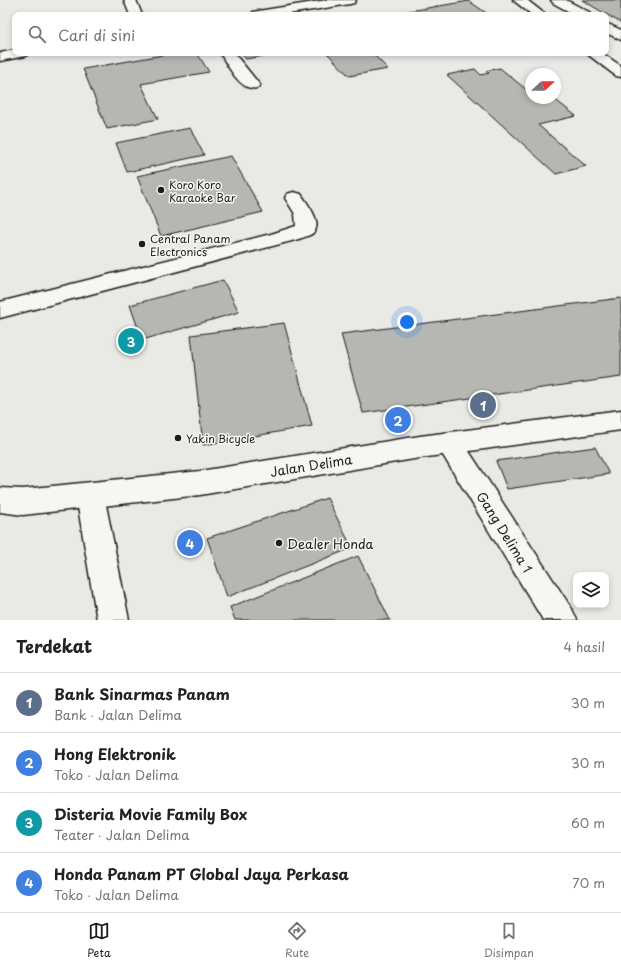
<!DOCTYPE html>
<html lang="id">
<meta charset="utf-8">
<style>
:root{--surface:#fff;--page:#f6f6f6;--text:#222;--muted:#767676;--line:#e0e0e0;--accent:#1c1c1c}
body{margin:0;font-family:"Playpen Sans",sans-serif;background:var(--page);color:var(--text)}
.controls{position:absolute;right:12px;bottom:12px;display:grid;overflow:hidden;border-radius:8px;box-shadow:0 2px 6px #0003}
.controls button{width:36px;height:36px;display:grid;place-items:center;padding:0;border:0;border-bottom:1px solid var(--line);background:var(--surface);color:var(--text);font:20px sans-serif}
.compass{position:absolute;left:525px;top:68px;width:36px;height:36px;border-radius:50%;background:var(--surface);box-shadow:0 2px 6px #0003;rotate:68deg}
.you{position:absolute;left:407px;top:322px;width:14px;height:14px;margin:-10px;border:3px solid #fff;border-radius:50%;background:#1a73e8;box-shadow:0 0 0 6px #1a73e833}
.badge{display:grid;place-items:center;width:26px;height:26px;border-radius:50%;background:var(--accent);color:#fff;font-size:13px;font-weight:700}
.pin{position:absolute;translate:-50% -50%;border:2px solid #fff;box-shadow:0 1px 4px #0006}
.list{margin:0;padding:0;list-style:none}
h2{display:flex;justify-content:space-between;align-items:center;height:52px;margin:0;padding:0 16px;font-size:17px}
h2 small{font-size:13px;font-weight:400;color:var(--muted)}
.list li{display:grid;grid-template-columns:26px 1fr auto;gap:12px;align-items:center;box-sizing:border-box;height:60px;padding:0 16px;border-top:1px solid var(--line)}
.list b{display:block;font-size:15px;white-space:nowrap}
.list p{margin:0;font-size:13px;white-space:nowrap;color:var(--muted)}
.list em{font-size:13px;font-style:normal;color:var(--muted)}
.icon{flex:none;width:22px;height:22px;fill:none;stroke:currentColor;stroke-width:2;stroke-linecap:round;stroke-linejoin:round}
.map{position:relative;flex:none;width:621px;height:620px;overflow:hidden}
.search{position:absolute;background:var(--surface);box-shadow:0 2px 6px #0003;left:12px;right:12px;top:12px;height:44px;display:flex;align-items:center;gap:10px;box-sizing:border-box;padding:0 14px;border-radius:8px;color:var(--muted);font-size:15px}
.sheet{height:292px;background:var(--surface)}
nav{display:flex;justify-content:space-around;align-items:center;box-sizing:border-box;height:56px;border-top:1px solid var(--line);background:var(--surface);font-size:11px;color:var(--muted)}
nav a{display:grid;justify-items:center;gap:2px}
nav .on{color:var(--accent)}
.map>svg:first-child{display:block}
</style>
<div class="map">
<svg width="621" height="620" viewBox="0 0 621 620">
<rect width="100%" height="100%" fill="#e9e9e5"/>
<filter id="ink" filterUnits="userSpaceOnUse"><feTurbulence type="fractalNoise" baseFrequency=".025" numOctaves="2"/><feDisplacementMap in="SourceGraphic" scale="8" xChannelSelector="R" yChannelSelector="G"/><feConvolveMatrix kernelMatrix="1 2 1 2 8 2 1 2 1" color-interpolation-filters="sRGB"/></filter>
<g filter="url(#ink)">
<path fill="#b6b6b3" stroke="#1c1c1c" d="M 582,0 L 621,0 L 621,23 Z
M 469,1 L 489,15 L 385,15 Z
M 174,53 L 197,53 L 209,72 L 141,84 L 158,119 L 107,129 L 83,69 Z
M 242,53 L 281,53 L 246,59 Z
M 327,53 L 372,53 L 388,69 L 349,76 Z
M 500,68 L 528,91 L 531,91 L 531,98 L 553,98 L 576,116 L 538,125 L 586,166 L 556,174 L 447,75 L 475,69 L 481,75 L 489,73 L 486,71 Z
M 190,128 L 204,155 L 127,172 L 116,143 Z
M 231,156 L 263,212 L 161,236 L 137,176 Z
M 223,280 L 239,312 L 142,340 L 130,305 Z
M 621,298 L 621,377 L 363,413 L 341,334 Z
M 284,323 L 312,426 L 203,445 L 191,335 Z
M 595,447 L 609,474 L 507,489 L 496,461 Z
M 327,498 L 352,548 L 227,597 L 207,538 Z
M 358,556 L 390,620 L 235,620 L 230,607 Z"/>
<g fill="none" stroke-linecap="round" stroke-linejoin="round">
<defs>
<path id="minor" d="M 124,0 L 136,0 L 142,15 L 130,15 Z
M 327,0 L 356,0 L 354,3 L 350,4 L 282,15 L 252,15 L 253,12 L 258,11 Z
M 513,0 L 527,0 L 546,15 L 532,15 Z
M 551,0 L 566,0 L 589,12 L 590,15 L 575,15 L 553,3 Z
M 606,23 L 621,30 L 621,40 L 606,33 Z
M 15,50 L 15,53 L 28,53 L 26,56 L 0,61 L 0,53 Z
M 220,53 L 234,53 L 260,85 L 257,88 C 240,92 228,65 220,53 Z
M 586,53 L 602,53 L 621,66 L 621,77 L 616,76 Z
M 294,192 L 301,194 C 306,202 324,223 313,233 C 308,237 291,241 284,243 L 0,318 L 0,302 L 271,234 L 296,226 L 295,214 L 285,198 L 287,194 Z
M 450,433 L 459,436 L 572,609 L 577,620 L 543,620 L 441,452 L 437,444 L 441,436 Z
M 90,483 L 100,486 L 104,495 L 129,620 L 97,620 L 76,495 L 80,486 Z"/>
<path id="major" d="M 621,410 L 621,430 L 420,458 L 200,495 L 23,515 L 0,512 L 0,488 L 23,489 L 200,471 L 420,436 Z"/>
</defs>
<use href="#minor" stroke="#1c1c1c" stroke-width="3"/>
<use href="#major" stroke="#1c1c1c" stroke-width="3"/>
<use href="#minor" fill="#f6f6f2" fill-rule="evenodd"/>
<use href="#major" fill="#f6f6f2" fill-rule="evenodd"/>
</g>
</g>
<g fill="#1c1c1c" stroke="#f6f6f2" stroke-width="1.5">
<circle cx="161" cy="190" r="4"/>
<circle cx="142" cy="244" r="4"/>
<circle cx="178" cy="438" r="4"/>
<circle cx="279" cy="543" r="4"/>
</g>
<g text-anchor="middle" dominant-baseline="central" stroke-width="3" stroke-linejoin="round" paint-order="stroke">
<g font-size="11" fill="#1c1c1c" stroke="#f6f6f2" text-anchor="start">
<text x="169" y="184">Koro Koro<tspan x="169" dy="13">Karaoke Bar</tspan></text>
<text x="150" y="238">Central Panam<tspan x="150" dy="13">Electronics</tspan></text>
<text x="186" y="438">Yakin Bicycle</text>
</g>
<g font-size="13" fill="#1c1c1c" stroke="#f6f6f2">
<text transform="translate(311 465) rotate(-9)">Jalan Delima</text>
<text transform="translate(505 532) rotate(58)">Gang Delima 1</text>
</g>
<g font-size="13" fill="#1c1c1c" stroke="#f6f6f2" text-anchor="start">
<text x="287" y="543">Dealer Honda</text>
</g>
</g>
</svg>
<div class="controls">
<button><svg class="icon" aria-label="layers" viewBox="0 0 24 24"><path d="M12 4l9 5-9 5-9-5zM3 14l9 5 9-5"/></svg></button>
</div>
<svg class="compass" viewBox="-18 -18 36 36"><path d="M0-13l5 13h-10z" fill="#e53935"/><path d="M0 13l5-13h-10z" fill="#767676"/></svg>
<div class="you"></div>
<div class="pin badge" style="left:483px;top:405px;background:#5c6f8a">1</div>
<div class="pin badge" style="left:398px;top:420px;background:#3f7fe0">2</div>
<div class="pin badge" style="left:131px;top:341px;background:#0f9aa8">3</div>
<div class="pin badge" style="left:190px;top:543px;background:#3f7fe0">4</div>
<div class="search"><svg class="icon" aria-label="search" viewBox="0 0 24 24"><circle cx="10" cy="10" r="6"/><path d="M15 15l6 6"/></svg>Cari di sini</div>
</div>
<section class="sheet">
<h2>Terdekat<small>4 hasil</small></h2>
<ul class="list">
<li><span class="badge" style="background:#5c6f8a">1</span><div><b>Bank Sinarmas Panam</b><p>Bank · Jalan Delima</p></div><em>30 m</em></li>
<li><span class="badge" style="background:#3f7fe0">2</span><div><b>Hong Elektronik</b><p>Toko · Jalan Delima</p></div><em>30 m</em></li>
<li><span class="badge" style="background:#0f9aa8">3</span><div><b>Disteria Movie Family Box</b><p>Teater · Jalan Delima</p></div><em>60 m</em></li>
<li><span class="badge" style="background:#3f7fe0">4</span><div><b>Honda Panam PT Global Jaya Perkasa</b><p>Toko · Jalan Delima</p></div><em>70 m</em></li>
</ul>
</section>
<nav>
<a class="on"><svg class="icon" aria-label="map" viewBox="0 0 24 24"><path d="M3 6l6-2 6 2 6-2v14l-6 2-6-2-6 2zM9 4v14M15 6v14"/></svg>Peta</a>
<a><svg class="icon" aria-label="directions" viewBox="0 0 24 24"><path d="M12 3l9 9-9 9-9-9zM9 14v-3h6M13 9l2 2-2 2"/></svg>Rute</a>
<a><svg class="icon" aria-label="saved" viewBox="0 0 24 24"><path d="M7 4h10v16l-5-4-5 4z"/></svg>Disimpan</a>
</nav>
